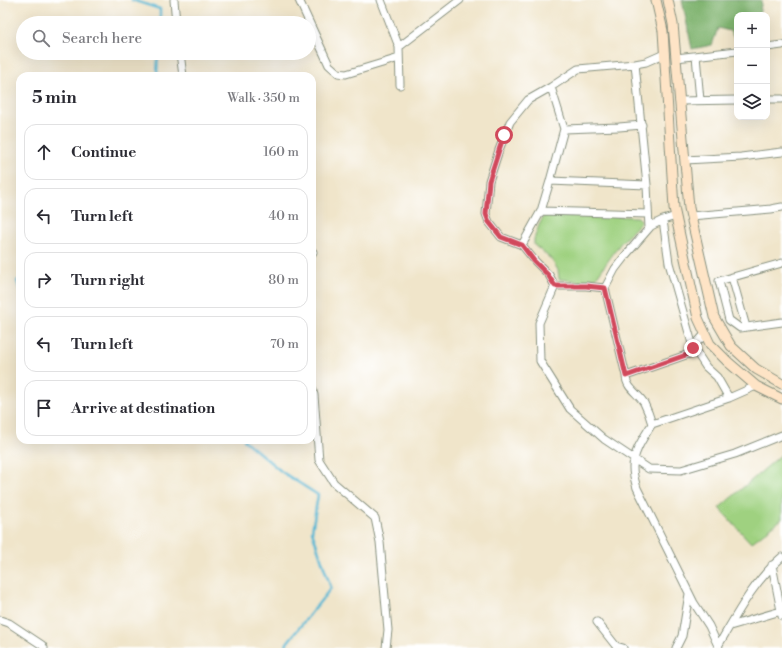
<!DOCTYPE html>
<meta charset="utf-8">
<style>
:root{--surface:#fff;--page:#f7f7f7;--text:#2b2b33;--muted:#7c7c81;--line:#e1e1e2}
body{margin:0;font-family:"Libre Bodoni",serif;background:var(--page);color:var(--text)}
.controls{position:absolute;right:12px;top:12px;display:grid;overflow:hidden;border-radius:8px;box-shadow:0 4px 16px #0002}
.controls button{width:36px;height:36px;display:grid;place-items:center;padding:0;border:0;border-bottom:1px solid var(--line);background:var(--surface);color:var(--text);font:20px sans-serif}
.stop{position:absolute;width:12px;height:12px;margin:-9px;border:3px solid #d1495b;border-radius:50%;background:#fff}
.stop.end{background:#d1495b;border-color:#fff;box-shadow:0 1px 4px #0008}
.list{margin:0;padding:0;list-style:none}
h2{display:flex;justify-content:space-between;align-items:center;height:52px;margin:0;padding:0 16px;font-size:17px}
h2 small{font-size:13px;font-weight:400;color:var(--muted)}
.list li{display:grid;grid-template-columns:26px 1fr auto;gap:12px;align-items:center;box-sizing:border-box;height:56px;margin:0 8px 8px;padding:0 8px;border:1px solid var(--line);border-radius:12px}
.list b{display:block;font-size:15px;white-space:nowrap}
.list em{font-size:13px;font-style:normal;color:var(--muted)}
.icon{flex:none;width:22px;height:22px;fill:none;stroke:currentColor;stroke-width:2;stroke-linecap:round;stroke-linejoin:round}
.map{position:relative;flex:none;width:782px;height:648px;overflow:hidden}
.search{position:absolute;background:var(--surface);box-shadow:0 4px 16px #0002;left:16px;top:16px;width:300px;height:44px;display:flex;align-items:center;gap:10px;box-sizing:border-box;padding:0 14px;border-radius:22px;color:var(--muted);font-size:15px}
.panel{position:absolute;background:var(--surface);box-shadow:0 4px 16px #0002;left:16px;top:72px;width:300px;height:372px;border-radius:12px}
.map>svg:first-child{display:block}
</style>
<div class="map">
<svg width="782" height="648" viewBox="0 0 782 648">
<rect width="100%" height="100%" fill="#fff"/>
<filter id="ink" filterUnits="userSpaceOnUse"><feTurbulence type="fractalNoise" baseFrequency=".025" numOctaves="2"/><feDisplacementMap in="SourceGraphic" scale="8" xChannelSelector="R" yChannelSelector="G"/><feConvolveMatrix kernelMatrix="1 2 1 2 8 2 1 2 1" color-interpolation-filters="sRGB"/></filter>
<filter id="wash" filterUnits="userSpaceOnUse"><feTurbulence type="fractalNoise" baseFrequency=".012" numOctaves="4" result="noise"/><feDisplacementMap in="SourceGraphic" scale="16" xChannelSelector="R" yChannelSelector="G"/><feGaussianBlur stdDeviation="0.9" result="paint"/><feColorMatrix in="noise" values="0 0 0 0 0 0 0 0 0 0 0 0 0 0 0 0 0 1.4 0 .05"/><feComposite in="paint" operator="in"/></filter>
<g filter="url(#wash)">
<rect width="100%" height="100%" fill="#f0e5ca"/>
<path fill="#9fd180" stroke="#5f875a" d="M 545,214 L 638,217 L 642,221 L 620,244 L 596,278 L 592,282 L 583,282 L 559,279 L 558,270 L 551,259 L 534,245 L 534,239 L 539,225 Z
M 782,454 L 782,519 L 751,543 L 719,508 Z"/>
<path fill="#7fb36e" stroke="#4f7851" d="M 682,0 L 762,0 L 759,15 L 737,15 L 737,43 L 730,31 L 718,28 L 712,45 L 692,49 Z"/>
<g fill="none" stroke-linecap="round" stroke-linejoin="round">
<path stroke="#55b7d4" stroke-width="2.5" d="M 132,0 L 160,9 L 160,23
M 157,76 L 158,53
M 20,279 L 17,281 L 20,291
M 244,440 L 282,472 L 318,495 L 312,531 L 331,588 L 287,643 L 286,648"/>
</g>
</g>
<g filter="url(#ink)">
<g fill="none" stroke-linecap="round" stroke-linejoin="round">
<defs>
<path id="street" d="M 174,0 L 176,23
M 299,0 L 329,65 L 338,73 L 346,74 L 399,58
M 381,0 L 399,47 L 400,85
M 399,47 L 460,0
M 767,47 L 782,45
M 180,53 L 183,76
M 664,54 L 646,62 L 635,64 L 578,69 L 551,87 L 528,100 L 510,122 L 499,150 L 489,181 L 486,214 L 489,222 L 501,237 L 522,245 L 535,261 L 549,275 L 555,286 L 539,323 L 540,361 L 570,409 L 604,439 L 649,469 L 681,470 L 735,454 L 782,435
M 696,56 L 700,100
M 676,58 L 737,51
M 635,64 L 647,185 L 649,228
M 767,99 L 782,99
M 679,101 L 737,100
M 564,129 L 619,127 L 642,125
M 685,160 L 741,157 L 782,152
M 550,181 L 647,185
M 541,211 L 648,214
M 691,216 L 771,209 L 782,207
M 663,220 L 669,263 L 693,347 L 706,367 L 717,377 L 729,398
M 522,245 L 541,211 L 550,181 L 564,129 L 551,87
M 312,253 L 313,252
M 782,263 L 719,281 L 729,320 L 740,328 L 782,322
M 732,277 L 746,327
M 555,286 L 586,286 L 605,288
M 626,376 L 689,354 L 693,347 L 705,334
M 312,388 L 314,395 L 319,460 L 334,483 L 375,518 L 380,542 L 388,630 L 386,648
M 652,424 C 650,417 647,409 644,403 C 638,393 626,388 626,376 L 605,288 L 615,269 L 625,256 L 651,226 L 663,220 L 676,216
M 772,565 L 782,616
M 0,620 L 9,623 L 42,645 L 44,648
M 597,622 L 616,646 L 623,648
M 730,626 L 781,611
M 718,646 C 737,614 754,581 782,557
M 676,648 L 682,636 L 689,594
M 719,648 L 709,626 L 694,603 L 637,488 C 635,481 633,475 633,468 C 633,452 644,437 652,424 L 729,398 L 756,386"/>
<path id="secondary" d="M 656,0 L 663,31 L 674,208 L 698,318 L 710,344 L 728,362 L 756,386 L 782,399
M 668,0 L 673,24 L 689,208 L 714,317 L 731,346 L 756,369 L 782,384"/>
</defs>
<use href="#street" stroke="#88917f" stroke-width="9"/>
<use href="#secondary" stroke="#88917f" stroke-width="11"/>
<use href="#street" stroke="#fff" stroke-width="7"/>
<use href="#secondary" stroke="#fee4c6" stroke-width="9"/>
</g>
</g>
<g fill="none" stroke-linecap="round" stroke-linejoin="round" filter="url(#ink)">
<path stroke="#d1495b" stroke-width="5" d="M 504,135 L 499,150 L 489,181 L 486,214 L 489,222 L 501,237 L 522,245 L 534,261 L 548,275 L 555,286 L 586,286 L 605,288 L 626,376 L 689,354 L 693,348"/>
</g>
</svg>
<div class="controls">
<button>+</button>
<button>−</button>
<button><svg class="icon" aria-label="layers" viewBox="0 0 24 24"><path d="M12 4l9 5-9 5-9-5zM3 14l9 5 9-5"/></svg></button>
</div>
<div class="stop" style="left:504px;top:135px"></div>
<div class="stop end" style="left:693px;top:348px"></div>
<div class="search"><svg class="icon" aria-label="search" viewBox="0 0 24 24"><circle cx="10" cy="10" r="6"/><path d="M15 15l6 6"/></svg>Search here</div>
<section class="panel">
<h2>5 min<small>Walk · 350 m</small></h2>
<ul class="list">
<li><svg class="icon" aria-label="ahead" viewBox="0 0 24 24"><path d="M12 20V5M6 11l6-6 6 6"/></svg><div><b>Continue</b></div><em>160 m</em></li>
<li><svg class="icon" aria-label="left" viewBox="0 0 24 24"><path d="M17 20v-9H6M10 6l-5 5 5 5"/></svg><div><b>Turn left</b></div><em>40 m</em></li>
<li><svg class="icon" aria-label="right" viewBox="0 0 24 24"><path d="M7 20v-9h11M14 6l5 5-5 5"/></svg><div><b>Turn right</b></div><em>80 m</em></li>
<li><svg class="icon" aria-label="left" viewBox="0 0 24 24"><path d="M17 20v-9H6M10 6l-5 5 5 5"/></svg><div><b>Turn left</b></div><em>70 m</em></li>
<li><svg class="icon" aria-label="arrive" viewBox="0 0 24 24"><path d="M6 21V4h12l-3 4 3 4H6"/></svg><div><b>Arrive at destination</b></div></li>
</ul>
</section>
</div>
